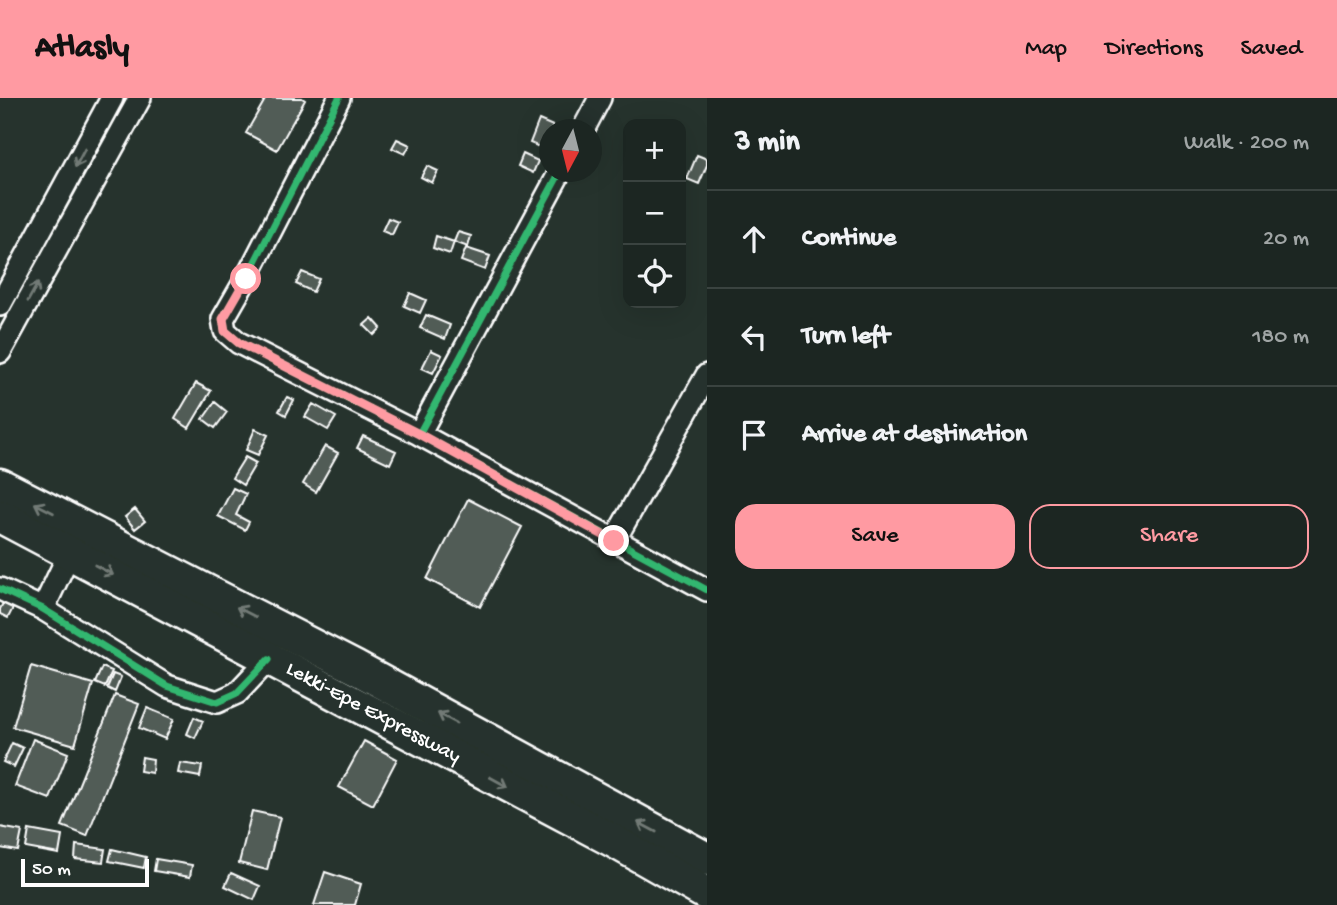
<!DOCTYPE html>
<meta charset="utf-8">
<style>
:root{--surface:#1c2622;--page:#29322f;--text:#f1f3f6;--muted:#a0a5a5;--line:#3a4340;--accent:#ff9aa2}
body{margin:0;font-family:"Gochi Hand",sans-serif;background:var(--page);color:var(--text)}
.controls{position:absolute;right:21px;top:21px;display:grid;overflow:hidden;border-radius:14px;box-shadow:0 7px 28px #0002}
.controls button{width:63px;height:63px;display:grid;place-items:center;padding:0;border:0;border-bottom:2px solid var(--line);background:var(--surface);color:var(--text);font:35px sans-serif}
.compass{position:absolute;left:539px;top:21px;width:63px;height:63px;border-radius:50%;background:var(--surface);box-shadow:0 7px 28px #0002;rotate:187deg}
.scale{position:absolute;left:21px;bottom:18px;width:128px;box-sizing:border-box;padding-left:7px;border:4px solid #fff;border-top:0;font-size:19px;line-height:24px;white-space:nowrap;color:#fff;-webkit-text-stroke:5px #26332d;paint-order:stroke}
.stop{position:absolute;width:21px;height:21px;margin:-16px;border:5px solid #ff9aa2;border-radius:50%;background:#fff}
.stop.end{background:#ff9aa2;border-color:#fff;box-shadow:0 2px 7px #0008}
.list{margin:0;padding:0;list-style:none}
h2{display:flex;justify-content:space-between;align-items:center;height:91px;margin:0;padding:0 28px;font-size:30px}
h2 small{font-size:23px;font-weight:400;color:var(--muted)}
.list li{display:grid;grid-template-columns:46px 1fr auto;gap:21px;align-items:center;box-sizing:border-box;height:98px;padding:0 28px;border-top:2px solid var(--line)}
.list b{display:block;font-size:26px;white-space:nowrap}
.list em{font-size:23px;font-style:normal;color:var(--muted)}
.actions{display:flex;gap:14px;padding:21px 28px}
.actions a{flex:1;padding:16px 0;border:2px solid var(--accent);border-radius:21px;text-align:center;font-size:24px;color:var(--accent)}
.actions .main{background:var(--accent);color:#111}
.icon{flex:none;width:38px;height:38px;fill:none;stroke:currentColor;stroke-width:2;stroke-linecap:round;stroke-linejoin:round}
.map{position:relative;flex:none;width:707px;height:807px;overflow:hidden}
header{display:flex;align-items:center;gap:42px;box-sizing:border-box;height:98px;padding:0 35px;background:var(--accent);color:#111}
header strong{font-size:33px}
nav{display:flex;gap:38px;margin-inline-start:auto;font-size:24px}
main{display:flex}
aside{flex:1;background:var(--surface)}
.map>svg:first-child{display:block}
</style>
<header>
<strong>Atlasly</strong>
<nav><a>Map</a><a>Directions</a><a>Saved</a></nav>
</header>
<main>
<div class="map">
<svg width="707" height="807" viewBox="0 0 707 807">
<rect width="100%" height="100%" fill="#26332d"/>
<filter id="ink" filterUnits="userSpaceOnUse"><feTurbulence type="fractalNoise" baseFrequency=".0143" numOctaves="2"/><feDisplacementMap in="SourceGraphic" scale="14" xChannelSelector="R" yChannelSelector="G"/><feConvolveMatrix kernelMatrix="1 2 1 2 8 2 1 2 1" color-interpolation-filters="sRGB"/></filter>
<g filter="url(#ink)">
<path fill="#515c57" stroke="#fff" stroke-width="2" d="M 266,0 L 302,0 L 305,2 L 277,52 L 246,35 Z
M 539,22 L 553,28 L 551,32 L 550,32 L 550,36 L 544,51 L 530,45 Z
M 397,41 L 410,47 L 405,56 L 392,50 Z
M 523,56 L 538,63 L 533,75 L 518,68 Z
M 697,57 L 707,61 L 707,67 L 699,86 L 687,81 Z
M 427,68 L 438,73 L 432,85 L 421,79 Z
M 388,120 L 398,124 L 392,137 L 382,133 Z
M 458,134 L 471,138 L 468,149 L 454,144 Z
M 436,138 L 454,144 L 450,156 L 433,150 Z
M 466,150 L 490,158 L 485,172 L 461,163 Z
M 302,174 L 319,181 L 313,194 L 296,186 Z
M 410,195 L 426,202 L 420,215 L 404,208 Z
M 426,217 L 450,227 L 445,241 L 420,230 Z
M 372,220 L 381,230 L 374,237 L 364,227 Z
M 431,252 L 442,257 L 433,275 L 422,270 Z
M 196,285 L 211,293 L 189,330 L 175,321 Z
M 287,299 L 294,302 L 286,317 L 279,313 Z
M 215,304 L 227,314 L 215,330 L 203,321 Z
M 313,306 L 336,319 L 328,332 L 305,319 Z
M 255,331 L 268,337 L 258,357 L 246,352 Z
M 363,338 L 396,353 L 390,366 L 357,350 Z
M 325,348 L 338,355 L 316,394 L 303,386 Z
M 245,359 L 256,365 L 243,387 L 232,380 Z
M 233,390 L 246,396 L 236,417 L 249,424 L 245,432 L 218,418 Z
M 468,401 L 522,429 L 480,509 L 427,481 Z
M 135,411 L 145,423 L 135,431 L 125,419 Z
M 3,505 L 13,510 L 8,520 L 0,516 L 0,511 Z
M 31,568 L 93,586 L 75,647 L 13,629 Z
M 102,569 L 112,573 L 105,589 L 95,585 Z
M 113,576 L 121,579 L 115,594 L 107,590 Z
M 115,597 L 139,606 L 87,738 L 62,728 Z
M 147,610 L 174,621 L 165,641 L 139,630 Z
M 194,619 L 203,623 L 195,640 L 187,636 Z
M 33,641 L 68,655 L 50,701 L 15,688 Z
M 364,643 L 397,661 L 373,707 L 339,689 Z
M 12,645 L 23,650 L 14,669 L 3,664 Z
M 142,659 L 153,661 L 152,675 L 140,673 Z
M 180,665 L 202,668 L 200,679 L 178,675 Z
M 252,713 L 280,719 L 267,772 L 239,765 Z
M 0,729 L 22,733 L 18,753 L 0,750 Z
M 29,732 L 62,738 L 59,756 L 26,750 Z
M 76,747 L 105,751 L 103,764 L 75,761 Z
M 112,751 L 146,759 L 144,770 L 109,763 Z
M 156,761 L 192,767 L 190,779 L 154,773 Z
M 325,774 L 361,786 L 355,807 L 314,807 Z
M 231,775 L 260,788 L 254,802 L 225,788 Z"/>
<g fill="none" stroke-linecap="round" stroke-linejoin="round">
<defs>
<path id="minor" d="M 339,0 L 246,181 L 223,221 L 225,233 L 239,245 L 419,336 L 707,492
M 583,32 L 600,0
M 0,207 L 112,0
M 0,254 L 140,0
M 419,336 L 560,74
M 614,443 L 707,277
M 0,491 L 43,511 L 167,588 L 217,604 L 237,595 L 269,561
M 43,511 L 70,454"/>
<g id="highway">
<path d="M 0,387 L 356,570 L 707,761"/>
<path id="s1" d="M 0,418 L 612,742 L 707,796"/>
</g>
</defs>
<use href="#minor" stroke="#fff" stroke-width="26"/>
<use href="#highway" stroke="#fff" stroke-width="37"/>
<use href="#minor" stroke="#26332d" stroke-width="21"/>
<use href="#highway" stroke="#26332d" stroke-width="32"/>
<defs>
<path id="cycleway" d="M 339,0 L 246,181 L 223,221 L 225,233 L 239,245 L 419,336 L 707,492
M 419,336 L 560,74
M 0,491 L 43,511 L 167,588 L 217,604 L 237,595 L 269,561"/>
</defs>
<use href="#cycleway" stroke="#26332d" stroke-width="11"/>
<use href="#cycleway" stroke="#33b770" stroke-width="7"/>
</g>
<defs><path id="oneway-shaft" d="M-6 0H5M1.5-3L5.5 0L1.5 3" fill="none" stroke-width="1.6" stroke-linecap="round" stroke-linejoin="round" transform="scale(1.75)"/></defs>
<g stroke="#727a76">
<use href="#oneway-shaft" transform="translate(80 60) rotate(118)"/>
<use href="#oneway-shaft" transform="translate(33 194) rotate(-61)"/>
<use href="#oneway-shaft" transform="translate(44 410) rotate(-153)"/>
<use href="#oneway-shaft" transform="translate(104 472) rotate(28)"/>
<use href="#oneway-shaft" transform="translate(246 514) rotate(-153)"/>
<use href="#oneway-shaft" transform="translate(447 620) rotate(-152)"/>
<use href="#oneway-shaft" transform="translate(499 684) rotate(29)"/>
<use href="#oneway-shaft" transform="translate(647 729) rotate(-152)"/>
</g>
</g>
<g fill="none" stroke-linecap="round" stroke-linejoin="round" filter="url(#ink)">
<path stroke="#ff9aa2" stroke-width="9" d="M 246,181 L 223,221 L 225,233 L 239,245 L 419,336 L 614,443"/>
</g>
<g text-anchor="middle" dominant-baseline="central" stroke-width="5" stroke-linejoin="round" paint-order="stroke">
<g font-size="21" fill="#fff" stroke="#26332d">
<text stroke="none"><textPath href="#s1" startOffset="422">Lekki-Epe Expressway</textPath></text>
</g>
</g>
</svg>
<div class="controls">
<button>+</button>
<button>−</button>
<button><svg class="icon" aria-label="locate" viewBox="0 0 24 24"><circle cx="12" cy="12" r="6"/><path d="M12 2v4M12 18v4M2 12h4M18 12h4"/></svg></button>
</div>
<svg class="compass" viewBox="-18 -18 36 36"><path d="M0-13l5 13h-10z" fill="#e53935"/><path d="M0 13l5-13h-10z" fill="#a0a5a5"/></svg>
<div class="scale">50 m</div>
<div class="stop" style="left:246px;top:181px"></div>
<div class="stop end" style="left:614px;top:443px"></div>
</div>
<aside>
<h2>3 min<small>Walk · 200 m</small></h2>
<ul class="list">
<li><svg class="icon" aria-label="ahead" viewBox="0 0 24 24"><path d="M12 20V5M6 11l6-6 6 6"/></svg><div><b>Continue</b></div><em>20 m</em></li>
<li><svg class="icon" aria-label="left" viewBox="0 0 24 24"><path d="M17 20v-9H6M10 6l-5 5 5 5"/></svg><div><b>Turn left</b></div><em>180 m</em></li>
<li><svg class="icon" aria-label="arrive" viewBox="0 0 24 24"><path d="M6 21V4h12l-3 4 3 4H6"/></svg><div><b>Arrive at destination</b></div></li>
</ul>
<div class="actions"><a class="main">Save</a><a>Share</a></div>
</aside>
</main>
